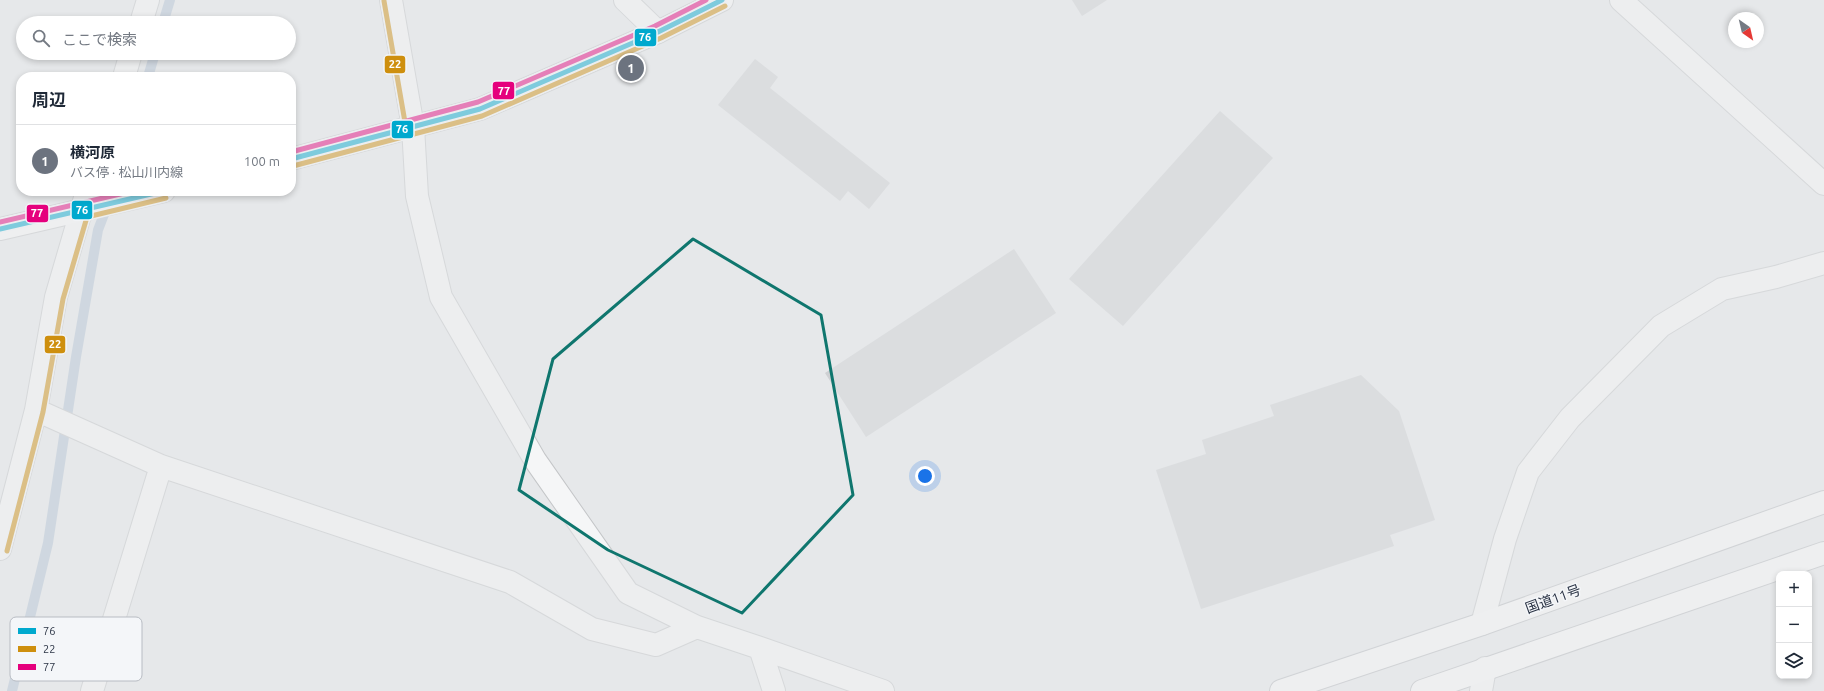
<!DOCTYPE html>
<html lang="ja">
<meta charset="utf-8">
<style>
:root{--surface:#fff;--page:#f6f6f7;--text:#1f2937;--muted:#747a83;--line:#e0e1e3;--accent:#6c737f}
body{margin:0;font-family:Ubuntu,"Noto Sans JP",sans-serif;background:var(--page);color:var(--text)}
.controls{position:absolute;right:12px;bottom:12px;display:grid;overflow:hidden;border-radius:8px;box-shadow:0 2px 6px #0003}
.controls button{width:36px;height:36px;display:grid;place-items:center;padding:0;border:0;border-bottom:1px solid var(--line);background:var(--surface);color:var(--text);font:20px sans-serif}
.compass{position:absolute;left:1728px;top:12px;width:36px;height:36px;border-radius:50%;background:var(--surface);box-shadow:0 2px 6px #0003;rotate:146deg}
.you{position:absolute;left:925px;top:476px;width:14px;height:14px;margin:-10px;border:3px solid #fff;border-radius:50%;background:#1a73e8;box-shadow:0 0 0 6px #1a73e833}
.badge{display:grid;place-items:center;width:26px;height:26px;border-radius:50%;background:var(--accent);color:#fff;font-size:13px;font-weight:700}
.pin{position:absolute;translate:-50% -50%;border:2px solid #fff;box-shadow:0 1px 4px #0006}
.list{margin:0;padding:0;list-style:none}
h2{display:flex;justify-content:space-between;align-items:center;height:52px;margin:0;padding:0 16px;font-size:17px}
h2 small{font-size:13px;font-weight:400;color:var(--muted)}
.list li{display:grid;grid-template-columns:26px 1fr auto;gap:12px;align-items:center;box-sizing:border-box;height:72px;padding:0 16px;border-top:1px solid var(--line)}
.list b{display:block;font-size:15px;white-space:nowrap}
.list p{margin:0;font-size:13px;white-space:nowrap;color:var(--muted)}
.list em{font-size:13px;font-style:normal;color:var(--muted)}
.icon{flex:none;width:22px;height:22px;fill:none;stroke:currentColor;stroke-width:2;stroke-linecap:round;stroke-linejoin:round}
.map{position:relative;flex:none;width:1824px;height:691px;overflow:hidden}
.search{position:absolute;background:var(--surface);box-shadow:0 2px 6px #0003;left:16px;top:16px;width:280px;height:44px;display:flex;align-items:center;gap:10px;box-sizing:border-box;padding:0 14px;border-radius:22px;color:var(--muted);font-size:15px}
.panel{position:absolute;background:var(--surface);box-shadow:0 2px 6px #0003;left:16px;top:72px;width:280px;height:124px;border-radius:16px}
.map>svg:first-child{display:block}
</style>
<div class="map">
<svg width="1824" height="691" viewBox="0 0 1824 691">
<rect width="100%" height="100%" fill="#e6e8ea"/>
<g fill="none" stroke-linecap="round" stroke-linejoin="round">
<path stroke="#b4c4d5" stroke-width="10" d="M 163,23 L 170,0
M 148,77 L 155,53
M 12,691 L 48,543 L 76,357 L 98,230 L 113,191"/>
</g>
<path fill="#ced0d3" d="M 1072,0 L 1107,0 L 1082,16 Z
M 755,59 L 778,77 L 770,88 L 890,183 L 869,209 L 848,191 L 840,201 L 718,105 Z
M 1220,111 L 1273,158 L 1123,326 L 1069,279 Z
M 1014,249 L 1056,313 L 866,437 L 825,373 Z
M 1361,375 L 1399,411 L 1435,520 L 1390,535 L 1394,546 L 1201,609 L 1156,470 L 1206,454 L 1202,440 L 1274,416 L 1270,405 Z"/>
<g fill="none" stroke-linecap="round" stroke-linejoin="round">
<defs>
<path id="minor" d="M 391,0 L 413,127 L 417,196 L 441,297 L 535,460 L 628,593 L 697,627 L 760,648 L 883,691
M 625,0 L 658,32
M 1621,0 L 1824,184
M 141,23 L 148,0
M 124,77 L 131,53
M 36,410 L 161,466 L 510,582 L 592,629 L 656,645 L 697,627
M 0,549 L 36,410 L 56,297 L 87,191
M 1482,624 L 1505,539 L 1528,472 L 1570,418 L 1661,326 L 1722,289 L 1776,277 L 1824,263
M 760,648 L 774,691
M 92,691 L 161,466
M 1481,691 L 1485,668"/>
<path id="secondary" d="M 291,159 L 480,109 L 658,32 L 722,0
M 0,229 L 164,191"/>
<path id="trunk" d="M 1281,691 L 1482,624 L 1824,502
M 1422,691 L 1824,553"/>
</defs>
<use href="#minor" stroke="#c4c6c8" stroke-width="24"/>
<use href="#secondary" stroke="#c4c6c8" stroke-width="24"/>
<use href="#trunk" stroke="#b8bbbf" stroke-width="24"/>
<use href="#minor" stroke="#f5f6f7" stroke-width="22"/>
<use href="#secondary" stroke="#f8f8f8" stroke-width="22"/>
<use href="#trunk" stroke="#f8f8f8" stroke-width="22"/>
<defs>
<path id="bus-1" d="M 291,159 L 480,109 L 658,32 L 722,0
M 0,229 L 164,191"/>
<path id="bus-2" d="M 384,1 L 406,128
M 293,166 L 482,116 L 661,38 L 725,6
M 7,551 L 43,412 L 63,299 L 87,217 L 166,198"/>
<path id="bus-3" d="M 291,152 L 478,102 L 655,26 L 706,0
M 0,222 L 133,191"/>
</defs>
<use href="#bus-1" stroke="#f4f6f9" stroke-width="8"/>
<use href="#bus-2" stroke="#f4f6f9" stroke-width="8"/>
<use href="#bus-3" stroke="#f4f6f9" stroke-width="8"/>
<use href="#bus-1" stroke="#00a9ce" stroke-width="5"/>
<use href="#bus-2" stroke="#ce8f0e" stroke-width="5"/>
<use href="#bus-3" stroke="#e5007d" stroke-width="5"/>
</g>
<path d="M0 0H1824V691H0ZM 693,239 L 821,315 L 853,495 L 742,613 L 608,550 L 519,490 L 553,359 Z" fill="#e6e8ea" fill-opacity=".55" fill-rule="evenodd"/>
<path fill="none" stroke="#0f766e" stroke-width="3" stroke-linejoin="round" d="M 693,239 L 821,315 L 853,495 L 742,613 L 608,550 L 519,490 L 553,359 Z"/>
<g text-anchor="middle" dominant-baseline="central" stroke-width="3" stroke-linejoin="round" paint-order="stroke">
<g font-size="14" fill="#2b3445" stroke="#f4f6f9">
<text transform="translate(1553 599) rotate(-20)">国道11号</text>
</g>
</g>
<rect x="10" y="617" width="132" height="64" rx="6" fill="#f4f6f9" stroke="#b8bcc3" stroke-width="1"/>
<rect x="18" y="628" width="18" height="6" fill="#00a9ce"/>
<rect x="18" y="646" width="18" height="6" fill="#ce8f0e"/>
<rect x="18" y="664" width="18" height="6" fill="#e5007d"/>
<g font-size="11" fill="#2b3445">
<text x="43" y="635">76</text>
<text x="43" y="653">22</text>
<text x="43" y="671">77</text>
</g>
<g stroke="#f4f6f9" stroke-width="1.5">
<rect x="634" y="28" width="23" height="19" rx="4" fill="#00a9ce"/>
<rect x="384" y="55" width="22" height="19" rx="4" fill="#ce8f0e"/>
<rect x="492" y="81" width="23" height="19" rx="4" fill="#e5007d"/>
<rect x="391" y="120" width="23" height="19" rx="4" fill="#00a9ce"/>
<rect x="71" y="200" width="22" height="20" rx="4" fill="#00a9ce"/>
<rect x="26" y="204" width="23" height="19" rx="4" fill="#e5007d"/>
<rect x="44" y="335" width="22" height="19" rx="4" fill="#ce8f0e"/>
</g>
<g font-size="11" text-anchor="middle" font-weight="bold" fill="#fff">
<text x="645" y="41">76</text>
<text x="395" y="68">22</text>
<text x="504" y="95">77</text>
<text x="402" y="133">76</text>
<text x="82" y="214">76</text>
<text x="37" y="217">77</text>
<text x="55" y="348">22</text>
</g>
</svg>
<div class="controls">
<button>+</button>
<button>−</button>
<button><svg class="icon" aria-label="layers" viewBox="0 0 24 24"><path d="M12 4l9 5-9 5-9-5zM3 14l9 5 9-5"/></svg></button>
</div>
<svg class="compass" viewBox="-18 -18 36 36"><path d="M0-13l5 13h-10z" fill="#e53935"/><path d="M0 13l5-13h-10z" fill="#747a83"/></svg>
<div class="you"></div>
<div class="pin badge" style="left:631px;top:68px">1</div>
<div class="search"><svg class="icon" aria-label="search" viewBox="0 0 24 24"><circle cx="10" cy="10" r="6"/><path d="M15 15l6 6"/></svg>ここで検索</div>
<section class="panel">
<h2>周辺<small></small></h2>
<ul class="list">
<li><span class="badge">1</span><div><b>横河原</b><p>バス停 · 松山川内線</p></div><em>100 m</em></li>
</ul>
</section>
</div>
